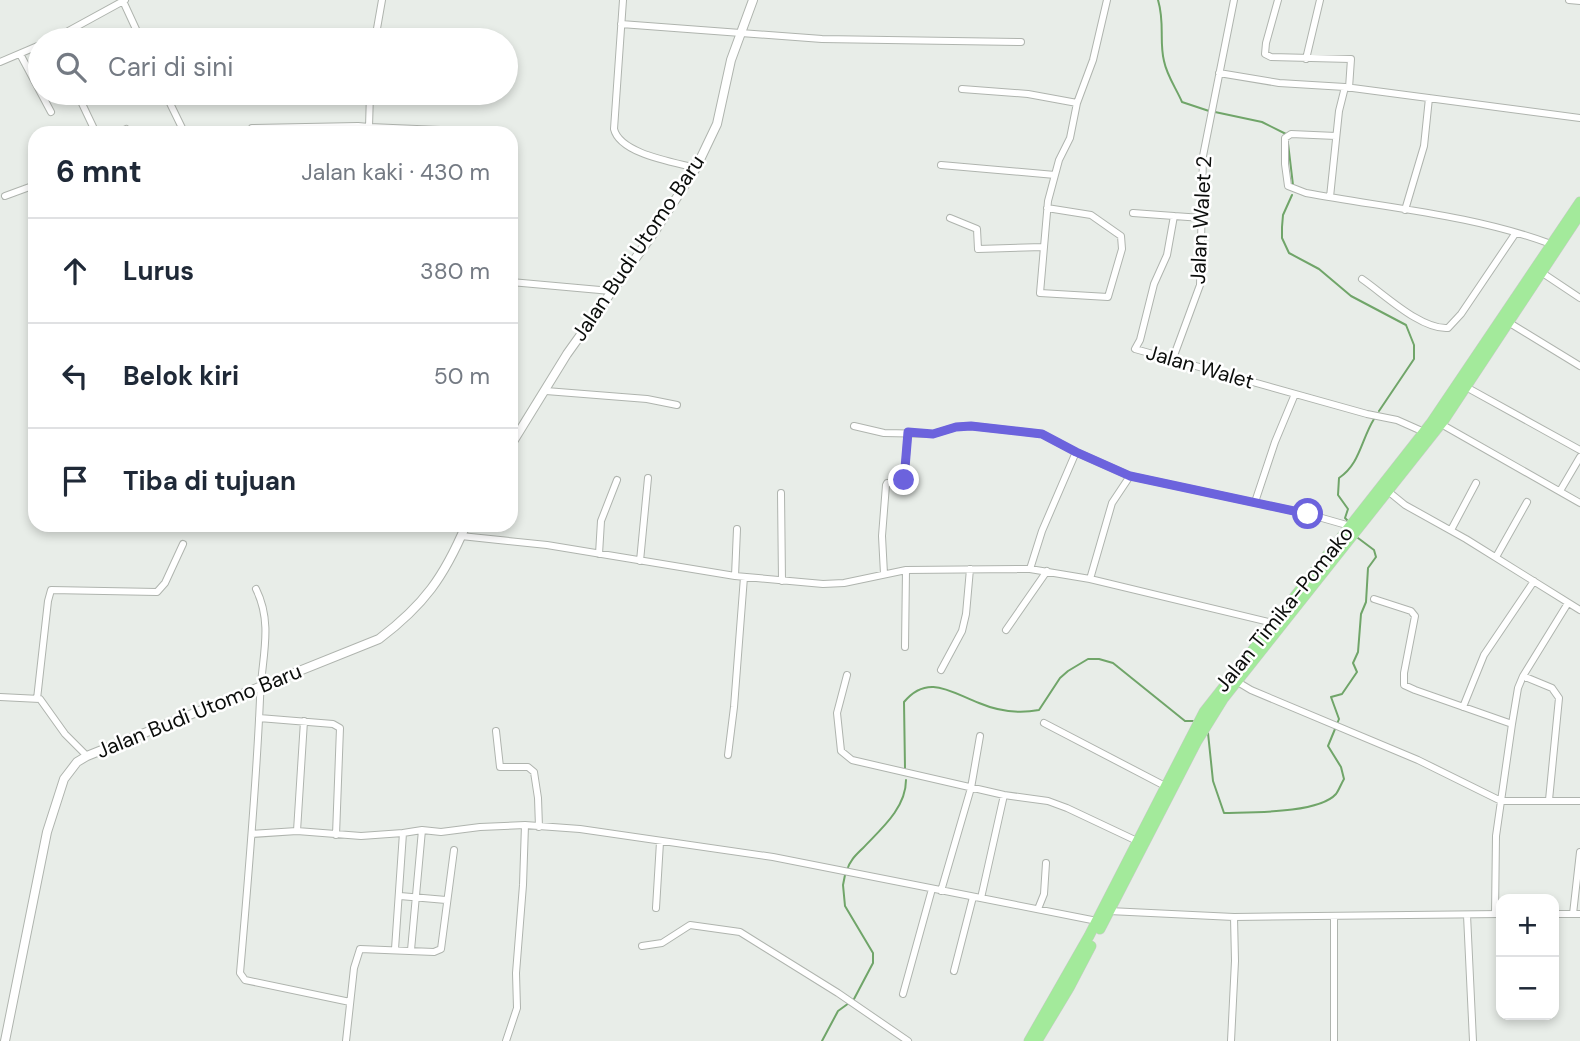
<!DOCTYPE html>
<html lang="id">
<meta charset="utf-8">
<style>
:root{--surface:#fff;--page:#f2f2f3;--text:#1f2937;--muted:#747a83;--line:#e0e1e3}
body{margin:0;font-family:"DM Sans",sans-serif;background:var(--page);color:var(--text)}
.controls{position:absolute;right:21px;bottom:21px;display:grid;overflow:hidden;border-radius:14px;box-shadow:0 4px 10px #0003}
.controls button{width:63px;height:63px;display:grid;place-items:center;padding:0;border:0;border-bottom:2px solid var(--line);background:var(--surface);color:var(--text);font:35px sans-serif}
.stop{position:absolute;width:21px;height:21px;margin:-16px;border:5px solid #6c63dd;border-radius:50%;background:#fff}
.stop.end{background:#6c63dd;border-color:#fff;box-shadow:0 2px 7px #0008}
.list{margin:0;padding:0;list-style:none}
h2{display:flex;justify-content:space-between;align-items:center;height:91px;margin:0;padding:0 28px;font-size:30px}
h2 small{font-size:23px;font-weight:400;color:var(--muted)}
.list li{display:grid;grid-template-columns:46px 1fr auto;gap:21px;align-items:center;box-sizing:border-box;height:105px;padding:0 28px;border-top:2px solid var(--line)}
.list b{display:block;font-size:26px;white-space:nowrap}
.list em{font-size:23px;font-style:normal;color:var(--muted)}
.icon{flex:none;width:38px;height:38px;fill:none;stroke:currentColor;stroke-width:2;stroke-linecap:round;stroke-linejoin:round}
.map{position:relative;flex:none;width:1580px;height:1041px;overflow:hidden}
.search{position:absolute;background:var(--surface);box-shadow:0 4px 10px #0003;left:28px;top:28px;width:490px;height:77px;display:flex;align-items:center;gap:18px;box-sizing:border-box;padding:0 24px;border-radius:38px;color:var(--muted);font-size:26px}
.panel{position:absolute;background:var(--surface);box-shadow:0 4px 10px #0003;left:28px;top:126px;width:490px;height:406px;border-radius:21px}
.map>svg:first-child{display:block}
</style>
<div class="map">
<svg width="1580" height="1041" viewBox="0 0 1580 1041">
<rect width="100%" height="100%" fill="#e8ede8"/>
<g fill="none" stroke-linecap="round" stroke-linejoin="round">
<path stroke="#70a569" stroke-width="2" d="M 1158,0 C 1165,23 1159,41 1164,61 C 1167,76 1176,88 1182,102 L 1209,111
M 1215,112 L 1262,122 L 1286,134
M 1288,143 L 1293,185
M 1292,195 L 1283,215 L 1282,227 L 1282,238 L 1289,253 L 1319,269 L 1351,296 L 1406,325 L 1414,345 L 1414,359 L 1379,411
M 1347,520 L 1345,518 L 1348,509 L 1338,495 L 1339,478 C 1360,464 1361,440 1374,419
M 1337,724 L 1339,719 L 1331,697 L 1342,694 L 1357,672 L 1353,663 L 1358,652 L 1361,614 L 1366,602 L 1368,568 L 1376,557 L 1374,550 L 1358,538
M 1208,733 L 1213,781 L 1224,813 C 1249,812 1318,814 1336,794 C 1339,790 1341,784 1344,779 L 1341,767 L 1328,746 L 1335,729
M 905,768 L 904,702 C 928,673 952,693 979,703 C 998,711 1018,714 1039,710 L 1060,678 L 1068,671 L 1088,659 L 1099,659 L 1113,663 L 1185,721 L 1193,721
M 847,870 C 850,860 856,855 863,848 C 881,829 906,808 906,780
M 845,875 L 843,885 L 845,906 L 873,953 L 873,963 L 854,999
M 822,1041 L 838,1011 L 849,1003"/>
<defs>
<path id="minor" d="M 623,0 L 614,129 C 620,154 674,162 696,168
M 1278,0 L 1266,43 L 1265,54 L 1271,57 L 1351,59 L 1349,88
M 1569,0 L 1580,1
M 123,1 L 141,40
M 621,24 L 822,39 L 1021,42
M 52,40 L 125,0
M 375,40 L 382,0
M 20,54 L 51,112
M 1306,59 L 1320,0
M 0,62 L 40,45
M 1219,73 L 1279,83 L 1345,87 L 1580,118
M 962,89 L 1028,94 L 1077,103
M 77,93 L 96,133
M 165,93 L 184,132
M 370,93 L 369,127 L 464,131
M 252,128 L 358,126 L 369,127 L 368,133
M 118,133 L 126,129
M 1336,136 L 1291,134 L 1285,138 L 1285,164 L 1288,186 L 1306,193 C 1387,208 1473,215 1551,244
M 941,165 L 1055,175
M 5,196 L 35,185
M 1330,197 L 1339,111 L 1345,87
M 1047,208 L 1091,215 L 1121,236 L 1122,249 L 1108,297 L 1040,293 L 1048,201 L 1059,160 L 1070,138 L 1077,103 L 1093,60 L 1107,0
M 1405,210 L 1424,146 L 1429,98
M 1133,213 L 1174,216
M 950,218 L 977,229 L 978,249 L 1043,247
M 1202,218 L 1174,216 L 1167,255 L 1154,284 L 1140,340 L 1135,349 L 1367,414 L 1397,420 L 1424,432
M 1541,272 L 1580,298
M 1362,279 C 1384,294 1421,330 1448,328 L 1461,314 L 1515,234
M 511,282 L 611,291
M 1508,322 L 1580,366
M 1172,361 L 1200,285 L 1203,156 L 1234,0
M 1466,387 L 1580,450
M 546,391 L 647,399 L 677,405
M 1441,424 L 1580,503
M 854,426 L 884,433 L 933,434 L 956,427 L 971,426 L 1042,434 L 1076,452 L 1130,476 L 1308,514 L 1350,526
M 1560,491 L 1580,457
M 1389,492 L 1405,505 L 1466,539 L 1580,610
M 781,493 L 782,581
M 1255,502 L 1275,442 L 1295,394
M 1451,530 L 1476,483
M 461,536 L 547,545 L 735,576 L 823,584 L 844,583 L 906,570 L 1030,569 L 1090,579 L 1273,623
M 599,554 L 601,521 L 617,480
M 1496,557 L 1527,502
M 640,561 L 648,478
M 1030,569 L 1042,531 L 1076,452
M 884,574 L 882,536 L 886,485 L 887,483 L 898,483 L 904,480 L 908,432
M 735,576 L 737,529
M 1090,579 L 1112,503 L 1130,476
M 256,589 C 274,625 261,660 260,699 C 256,791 248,882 240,973 L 245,980 L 350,1002
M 1374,599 L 1411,611 L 1415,616 L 1404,673 L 1404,685 L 1415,690 L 1512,724 L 1496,836 L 1495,914
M 1006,630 L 1047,571
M 905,647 L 906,570
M 941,670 L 962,631 L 966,614 L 970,569
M 847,675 L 837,713 L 841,751 L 852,760 L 1004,795 L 1048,801 L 1067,808 L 1137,841
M 1523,676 L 1552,688 L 1559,698 L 1549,800
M 1236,681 L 1251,690 L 1418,760 L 1501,801 L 1580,801
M 0,697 L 40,699 L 65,734 L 87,756
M 37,699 L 48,601 L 51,590 L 157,592 L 165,583 L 183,544
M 1463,707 L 1484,655 L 1534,581
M 259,718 L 333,724 L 340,728 L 336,835
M 1044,723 L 1165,786
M 1512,724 L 1518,688 L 1523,676 L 1568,603
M 496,731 L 500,767 L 528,767 L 534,772 L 538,798 L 539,827
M 728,755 L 734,707 L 744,577
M 297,831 L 304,721
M 252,834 L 297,831 L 361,836 L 403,833
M 941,891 L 971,788 L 980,736
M 400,896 L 446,900
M 981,898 L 1004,795
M 656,908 L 660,842
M 1038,909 L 1044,894 L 1046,863
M 1109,911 L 1234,917 L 1501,914
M 1554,914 L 1580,914
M 1573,914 L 1580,852
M 1467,915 L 1473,1041
M 1334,917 L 1334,1041
M 642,946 L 662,943 L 690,925 L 740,932 L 838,993 L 908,1041
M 395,949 L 403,833 L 422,830 L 441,832 L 480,827 L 525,825 L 580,829 L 773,857 L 1097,921
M 411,950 L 422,830
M 954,971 L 973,897
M 903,994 L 932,889
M 346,1041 L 354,968 L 360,949 L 434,952 L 441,949 L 454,850
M 506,1041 L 517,1008 L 516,973 L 523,885 L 525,825
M 1231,1041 L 1235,961 L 1234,917"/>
<path id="tertiary" d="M 511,445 L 567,354 L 655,231 L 696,168 L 717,124 L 731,60 L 753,0
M 5,1041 L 47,832 L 64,779 L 77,762 L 87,756 L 379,639 C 424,605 444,577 466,525"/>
<path id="trunk" d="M 1100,929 L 1197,741 L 1223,699 L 1444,420 L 1580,214
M 1029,1041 L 1089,936 L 1204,712 L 1431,423 L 1580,202
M 1037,1041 L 1069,988 L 1091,946"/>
</defs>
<use href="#minor" stroke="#afb4ae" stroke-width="8"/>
<use href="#tertiary" stroke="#afb4ae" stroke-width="10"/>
<use href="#trunk" stroke="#c9cac9" stroke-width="11"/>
<use href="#minor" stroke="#fff" stroke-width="6"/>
<use href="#tertiary" stroke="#fff" stroke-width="8"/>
<use href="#trunk" stroke="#a3ea9b" stroke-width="10"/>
</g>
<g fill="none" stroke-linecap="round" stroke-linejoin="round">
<path stroke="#6c63dd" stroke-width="9" d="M 904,480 L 908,432 L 933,434 L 956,427 L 971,426 L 1042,434 L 1076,452 L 1130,476 L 1308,514"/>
</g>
<g text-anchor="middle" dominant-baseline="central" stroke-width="5" stroke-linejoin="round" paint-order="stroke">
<g font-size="21" fill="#0b0d0b" stroke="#fff">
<text transform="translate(1201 220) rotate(-87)">Jalan Walet 2</text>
<text transform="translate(638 248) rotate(-56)">Jalan Budi Utomo Baru</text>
<text transform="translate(1200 367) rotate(16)">Jalan Walet</text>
<text transform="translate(1284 609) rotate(-51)">Jalan Timika-Pomako</text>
<text transform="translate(199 711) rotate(-22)">Jalan Budi Utomo Baru</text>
</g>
</g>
</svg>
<div class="controls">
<button>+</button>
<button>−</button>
</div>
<div class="stop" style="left:1308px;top:514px"></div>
<div class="stop end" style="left:904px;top:480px"></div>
<div class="search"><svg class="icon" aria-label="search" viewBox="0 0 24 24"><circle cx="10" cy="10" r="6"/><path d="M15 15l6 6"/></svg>Cari di sini</div>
<section class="panel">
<h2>6 mnt<small>Jalan kaki · 430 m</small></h2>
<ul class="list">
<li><svg class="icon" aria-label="ahead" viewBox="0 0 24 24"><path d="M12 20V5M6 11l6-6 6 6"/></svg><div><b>Lurus</b></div><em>380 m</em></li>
<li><svg class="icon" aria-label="left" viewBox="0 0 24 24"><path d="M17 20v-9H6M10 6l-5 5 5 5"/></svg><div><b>Belok kiri</b></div><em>50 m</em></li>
<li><svg class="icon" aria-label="arrive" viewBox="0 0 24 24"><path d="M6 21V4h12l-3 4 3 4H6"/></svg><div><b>Tiba di tujuan</b></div></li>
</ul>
</section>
</div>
